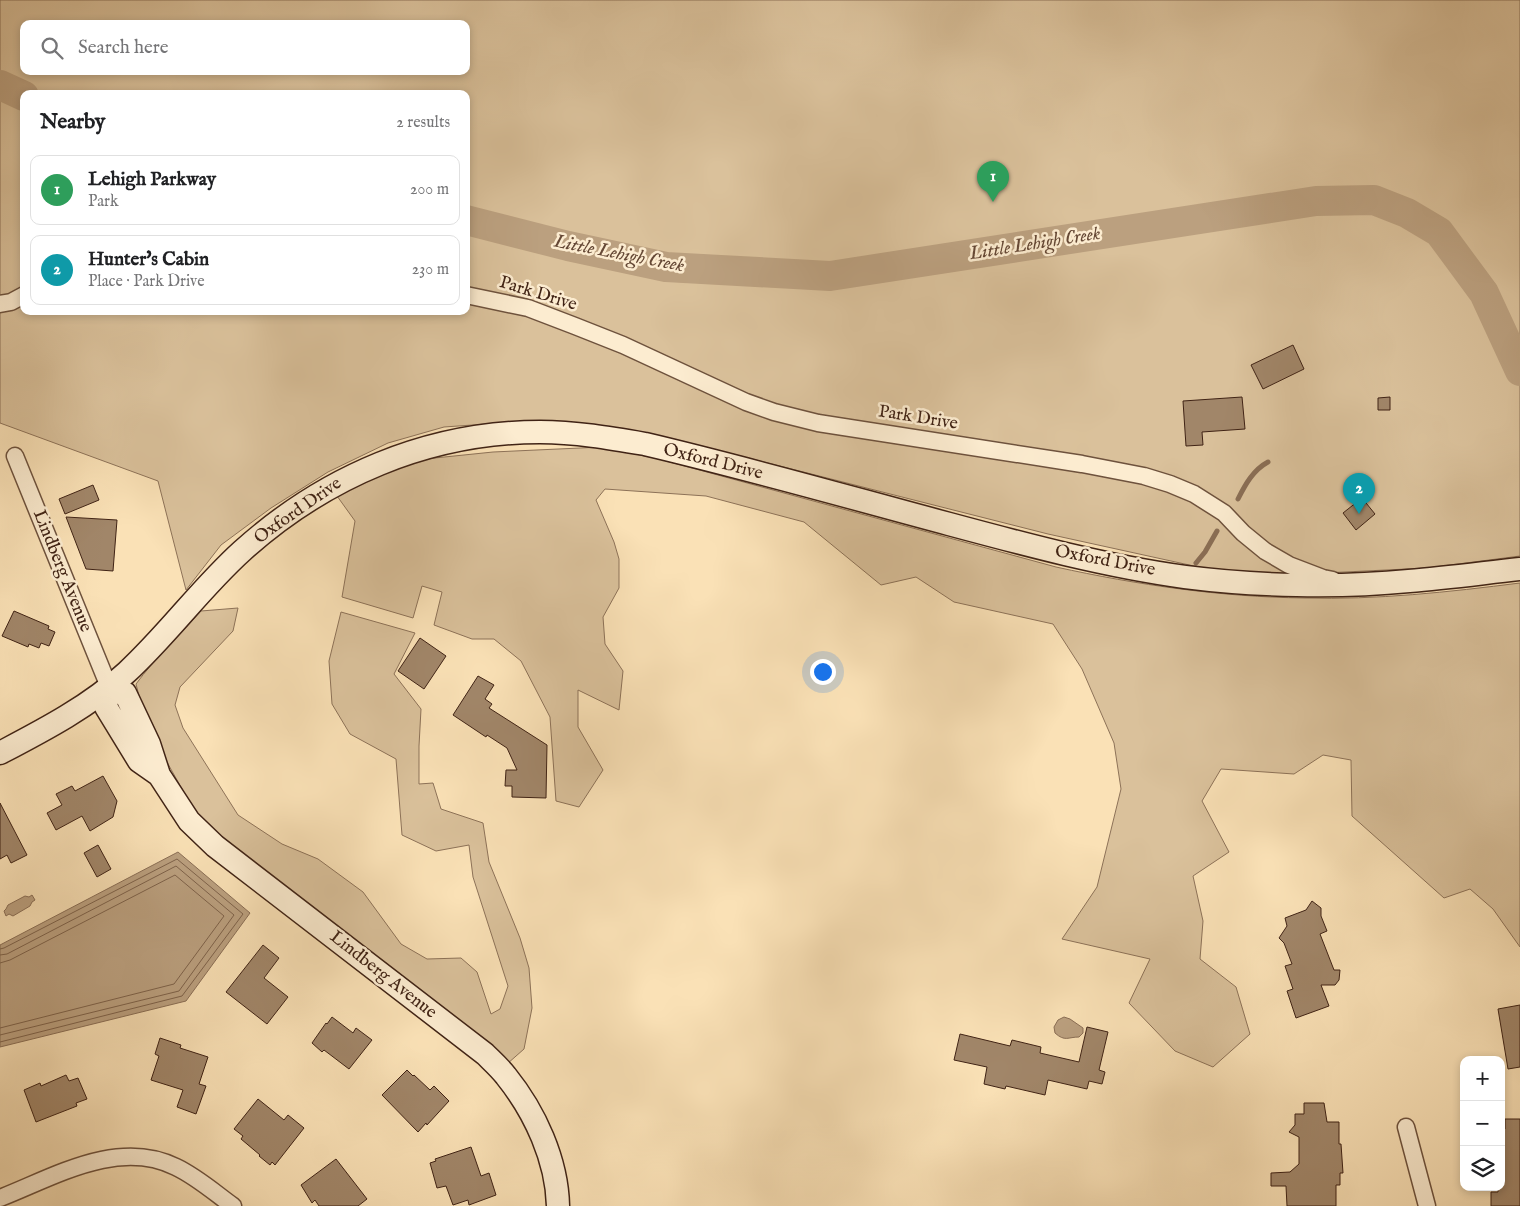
<!DOCTYPE html>
<meta charset="utf-8">
<style>
:root{--surface:#fff;--page:#f6f6f6;--text:#202124;--muted:#757577;--line:#e0e0e0;--accent:#1a73e8}
body{margin:0;font-family:"IM FELL English",serif;background:var(--page);color:var(--text)}
.controls{position:absolute;right:15px;bottom:15px;display:grid;overflow:hidden;border-radius:10px;box-shadow:0 2px 8px #0003}
.controls button{width:45px;height:45px;display:grid;place-items:center;padding:0;border:0;border-bottom:1px solid var(--line);background:var(--surface);color:var(--text);font:25px sans-serif}
.you{position:absolute;left:822px;top:671px;width:18px;height:18px;margin:-12px;border:4px solid #fff;border-radius:50%;background:#1a73e8;box-shadow:0 0 0 8px #1a73e833}
.badge{display:grid;place-items:center;width:32px;height:32px;border-radius:50%;background:var(--accent);color:#fff;font-size:16px;font-weight:700}
.pin{position:absolute;translate:-50% -41px;filter:drop-shadow(0 1px 2px #0008)}
.pin::after{content:'';position:absolute;top:26px;width:18px;height:15px;background:inherit;clip-path:polygon(0 0,100% 0,50% 100%)}
.list{margin:0;padding:0;list-style:none}
h2{display:flex;justify-content:space-between;align-items:center;height:65px;margin:0;padding:0 20px;font-size:21px}
h2 small{font-size:16px;font-weight:400;color:var(--muted)}
.list li{display:grid;grid-template-columns:32px 1fr auto;gap:15px;align-items:center;box-sizing:border-box;height:70px;margin:0 10px 10px;padding:0 10px;border:1px solid var(--line);border-radius:10px}
.list b{display:block;font-size:19px;white-space:nowrap}
.list p{margin:0;font-size:16px;white-space:nowrap;color:var(--muted)}
.list em{font-size:16px;font-style:normal;color:var(--muted)}
.icon{flex:none;width:28px;height:28px;fill:none;stroke:currentColor;stroke-width:2;stroke-linecap:round;stroke-linejoin:round}
.map{position:relative;flex:none;width:1520px;height:1206px;overflow:hidden}
.search{position:absolute;background:var(--surface);box-shadow:0 2px 8px #0003;left:20px;top:20px;width:450px;height:55px;display:flex;align-items:center;gap:12px;box-sizing:border-box;padding:0 18px;border-radius:10px;color:var(--muted);font-size:19px}
.panel{position:absolute;background:var(--surface);box-shadow:0 2px 8px #0003;left:20px;top:90px;width:450px;height:225px;border-radius:10px}
.map>svg:first-child{display:block}
</style>
<div class="map">
<svg width="1520" height="1206" viewBox="0 0 1520 1206">
<rect width="100%" height="100%" fill="#fae1b6"/>
<filter id="stains"><feTurbulence type="fractalNoise" baseFrequency=".004" numOctaves="4"/><feColorMatrix values="0 0 0 0 .2 0 0 0 0 .09 0 0 0 0 .02 0 0 0 .5 -.17"/></filter>
<radialGradient id="worn" r=".72"><stop offset=".6" stop-color="#630" stop-opacity="0"/><stop offset="1" stop-color="#630" stop-opacity=".3"/></radialGradient>
<path fill="#dac19b" stroke="#8d7258" fill-rule="evenodd" d="M 0,0 L 1520,0 L 1520,556 L 1427,568 L 1283,575 L 1203,568 L 1048,534 L 685,442 L 501,423 L 444,427 L 388,443 L 328,472 L 271,508 L 221,545 L 186,590 L 158,481 L 0,423 ZM 24,24 L 466,24 L 466,71 L 24,71 ZM 24,94 L 466,94 L 466,311 L 24,311 Z
M 602,447 L 659,459 L 1056,567 C 1138,585 1221,597 1304,598 C 1377,600 1449,592 1520,583 L 1520,947 L 1493,909 L 1470,889 L 1444,898 L 1352,816 L 1351,760 L 1323,755 L 1294,774 L 1221,769 L 1202,801 L 1229,852 L 1193,876 L 1203,921 L 1200,959 L 1236,987 L 1250,1034 L 1213,1067 L 1175,1051 L 1129,1003 L 1150,959 L 1062,939 L 1097,887 L 1121,789 L 1114,743 L 1082,669 L 1053,624 L 954,602 L 916,577 L 881,585 L 804,522 L 706,496 L 605,489 L 596,500 L 614,542 L 619,559 L 619,588 L 603,617 L 605,644 L 623,671 L 619,710 L 578,690 L 578,727 L 603,770 L 579,807 L 556,801 L 550,717 L 521,661 L 494,639 L 472,639 L 434,625 L 442,592 L 422,586 L 413,618 L 342,597 L 355,521 L 337,496 L 378,476 L 425,459 L 493,452 Z
M 238,608 L 233,631 L 180,687 L 175,705 L 183,728 L 238,815 L 282,844 L 318,859 L 363,892 L 401,944 L 427,959 L 461,958 L 477,972 L 491,1014 L 500,1009 L 508,986 L 473,877 L 469,845 L 436,851 L 402,835 L 396,759 L 350,734 L 332,704 L 329,661 L 341,612 L 415,633 L 394,674 L 421,709 L 419,746 L 419,784 L 433,783 L 441,809 L 483,823 L 489,862 L 520,938 L 529,968 L 532,1008 L 524,1049 L 507,1064 L 201,823 L 158,746 L 143,712 L 136,684 C 155,658 180,635 201,611 Z"/>
<path fill="#bba07f" stroke="#8a6e55" d="M 178,852 L 250,913 L 186,1001 L 0,1047 L 0,945 Z
M 32,895 L 35,900 L 32,902 L 30,906 L 13,916 L 9,914 L 6,916 L 4,911 L 6,909 L 8,905 L 25,896 L 29,897 Z
M 1064,1017 L 1070,1019 L 1083,1028 L 1083,1033 L 1079,1037 C 1068,1037 1065,1042 1055,1033 L 1054,1027 L 1058,1020 Z"/>
<g fill="none" stroke-linecap="round" stroke-linejoin="round">
<path stroke="#7e624a" stroke-width="1" d="M 0,949 L 4,948 L 177,859 L 243,914 L 182,996 L 0,1042
M 0,955 L 7,954 L 176,866 L 234,915 L 179,991 L 0,1035
M 0,963 L 10,960 L 175,875 L 224,916 L 174,984 L 0,1028"/>
<path stroke="#8a6e55" stroke-width="5" d="M 1238,499 C 1245,485 1253,470 1268,462
M 1196,563 L 1205,552 L 1217,531"/>
<path stroke="#bba07f" stroke-width="30" d="M 0,85 L 24,96
M 466,220 L 568,246 L 666,267 L 830,276 L 1316,201 L 1374,200 L 1407,213 L 1439,232 L 1484,293 L 1520,371"/>
</g>
<path fill="#a18669" stroke="#402315" d="M 1293,345 L 1304,369 L 1263,389 L 1251,365 Z
M 1242,397 L 1245,429 L 1202,432 L 1203,445 L 1186,446 L 1183,401 Z
M 1390,397 L 1390,410 L 1378,410 L 1378,398 Z
M 93,485 L 99,500 L 65,514 L 59,499 Z
M 1362,498 L 1375,514 L 1356,530 L 1343,513 Z
M 66,517 L 117,520 L 113,571 L 86,569 Z
M 14,611 L 49,626 L 48,629 L 55,632 L 49,646 L 41,643 L 39,648 L 29,644 L 28,647 L 2,636 Z
M 420,638 L 446,656 L 424,689 L 398,671 Z
M 478,676 L 494,685 L 485,699 L 492,704 L 489,708 L 547,745 L 546,798 L 512,797 L 512,786 L 505,786 L 506,770 L 517,770 L 507,748 L 487,735 L 486,737 L 453,715 Z
M 103,776 L 117,801 L 113,817 L 90,831 L 82,816 L 56,830 L 47,813 L 62,805 L 56,794 L 72,786 L 75,791 Z
M 0,803 L 27,855 L 11,863 L 7,855 L 0,859 Z
M 98,845 L 111,869 L 97,877 L 84,853 Z
M 1312,901 L 1321,908 L 1321,916 L 1327,931 L 1320,934 L 1334,970 L 1340,970 L 1339,980 L 1335,985 L 1321,985 L 1329,1006 L 1296,1018 L 1287,991 L 1293,989 L 1285,966 L 1292,964 L 1284,943 L 1279,938 L 1287,926 L 1285,918 L 1306,910 Z
M 263,945 L 279,958 L 264,978 L 288,997 L 267,1024 L 226,992 Z
M 1520,1005 L 1520,1067 L 1508,1069 L 1498,1009 Z
M 332,1017 L 353,1033 L 356,1028 L 372,1040 L 349,1069 L 324,1050 L 322,1052 L 312,1043 L 326,1023 L 327,1024 Z
M 1087,1027 L 1108,1032 L 1099,1070 L 1105,1072 L 1102,1084 L 1089,1081 L 1087,1089 L 1048,1080 L 1045,1095 L 1006,1086 L 1005,1089 L 984,1084 L 987,1067 L 954,1060 L 960,1034 L 1010,1046 L 1012,1040 L 1041,1047 L 1040,1053 L 1079,1062 Z
M 160,1038 L 181,1045 L 180,1048 L 208,1057 L 199,1084 L 206,1086 L 196,1114 L 177,1107 L 183,1090 L 151,1080 L 159,1056 L 155,1054 Z
M 407,1070 L 413,1076 L 414,1075 L 430,1090 L 434,1086 L 449,1101 L 427,1125 L 426,1123 L 418,1132 L 382,1095 Z
M 66,1075 L 69,1081 L 78,1078 L 87,1099 L 76,1103 L 77,1106 L 36,1122 L 24,1090 L 40,1083 L 41,1086 Z
M 258,1099 L 284,1120 L 288,1115 L 304,1128 L 275,1165 L 272,1162 L 270,1165 L 259,1156 L 260,1155 L 241,1139 L 243,1136 L 234,1129 Z
M 1304,1103 L 1324,1103 L 1327,1122 L 1339,1122 L 1339,1144 L 1341,1144 L 1343,1173 L 1340,1173 L 1340,1185 L 1336,1185 L 1336,1206 L 1287,1206 L 1286,1186 L 1271,1186 L 1271,1173 L 1290,1172 L 1299,1164 L 1299,1137 L 1289,1132 L 1295,1125 L 1295,1114 L 1304,1114 Z
M 1505,1119 L 1520,1119 L 1520,1206 L 1491,1206 L 1491,1192 L 1498,1192 L 1498,1187 L 1501,1187 L 1501,1129 L 1505,1129 Z
M 471,1147 L 481,1176 L 489,1173 L 496,1195 L 469,1205 L 468,1200 L 453,1205 L 446,1186 L 437,1188 L 430,1163 L 436,1161 L 435,1159 Z
M 336,1159 L 367,1199 L 358,1206 L 319,1206 L 315,1200 L 312,1203 L 301,1185 Z"/>
<g fill="none" stroke-linecap="round" stroke-linejoin="round">
<defs>
<path id="street" d="M 466,295 L 528,308 L 575,326 L 623,345 L 746,402 L 774,412 L 818,423 L 1082,464 L 1144,476 L 1170,484 L 1194,494 L 1224,513 L 1243,533 L 1265,551 L 1289,565 L 1323,578 L 1333,580
M 0,304 L 11,302 L 24,295
M 15,456 L 109,687
M 1406,1127 L 1427,1206
M 0,1198 C 54,1177 118,1138 176,1167 C 197,1177 215,1193 233,1206"/>
<path id="secondary" d="M 109,687 L 125,693 L 149,744 L 159,775 L 139,761 L 106,707 Z
M 0,753 C 44,730 90,706 127,672 C 168,634 201,588 242,551 C 324,477 428,432 540,432 C 575,432 610,438 645,444 C 747,468 848,497 949,524 C 1027,545 1105,566 1185,577 C 1255,586 1338,588 1409,581 C 1446,578 1483,573 1520,569
M 159,775 L 189,821 L 215,846 L 485,1054 C 492,1061 500,1068 506,1076 C 535,1112 557,1160 558,1206"/>
</defs>
<use href="#street" stroke="#6e523d" stroke-width="19"/>
<use href="#secondary" stroke="#402315" stroke-width="25"/>
<use href="#street" stroke="#fcecd0" stroke-width="16"/>
<use href="#secondary" stroke="#fcecd0" stroke-width="22"/>
</g>
<g text-anchor="middle" dominant-baseline="central" stroke-width="5" stroke-linejoin="round" paint-order="stroke">
<g font-size="18" fill="#402315" stroke="#fcecd0">
<text transform="translate(538 294) rotate(17)">Park Drive</text>
<text transform="translate(918 418) rotate(9)">Park Drive</text>
<text transform="translate(713 462) rotate(14)">Oxford Drive</text>
<text transform="translate(298 511) rotate(-35)">Oxford Drive</text>
<text transform="translate(1105 561) rotate(11)">Oxford Drive</text>
<text transform="translate(62 571) rotate(68)">Lindberg Avenue</text>
<text transform="translate(383 975) rotate(38)">Lindberg Avenue</text>
</g>
<g font-size="19" font-style="italic" fill="#654835" stroke="#fcecd0">
<text transform="translate(1035 244) rotate(-9)">Little Lehigh Creek</text>
<text transform="translate(619 254) rotate(11)">Little Lehigh Creek</text>
</g>
</g>
<rect width="100%" height="100%" filter="url(#stains)"/>
<rect width="100%" height="100%" fill="url(#worn)"/>
</svg>
<div class="controls">
<button>+</button>
<button>−</button>
<button><svg class="icon" aria-label="layers" viewBox="0 0 24 24"><path d="M12 4l9 5-9 5-9-5zM3 14l9 5 9-5"/></svg></button>
</div>
<div class="you"></div>
<div class="pin badge" style="left:993px;top:202px;background:#2e9e5b">1</div>
<div class="pin badge" style="left:1359px;top:514px;background:#0f9aa8">2</div>
<div class="search"><svg class="icon" aria-label="search" viewBox="0 0 24 24"><circle cx="10" cy="10" r="6"/><path d="M15 15l6 6"/></svg>Search here</div>
<section class="panel">
<h2>Nearby<small>2 results</small></h2>
<ul class="list">
<li><span class="badge" style="background:#2e9e5b">1</span><div><b>Lehigh Parkway</b><p>Park</p></div><em>200 m</em></li>
<li><span class="badge" style="background:#0f9aa8">2</span><div><b>Hunter's Cabin</b><p>Place · Park Drive</p></div><em>230 m</em></li>
</ul>
</section>
</div>
